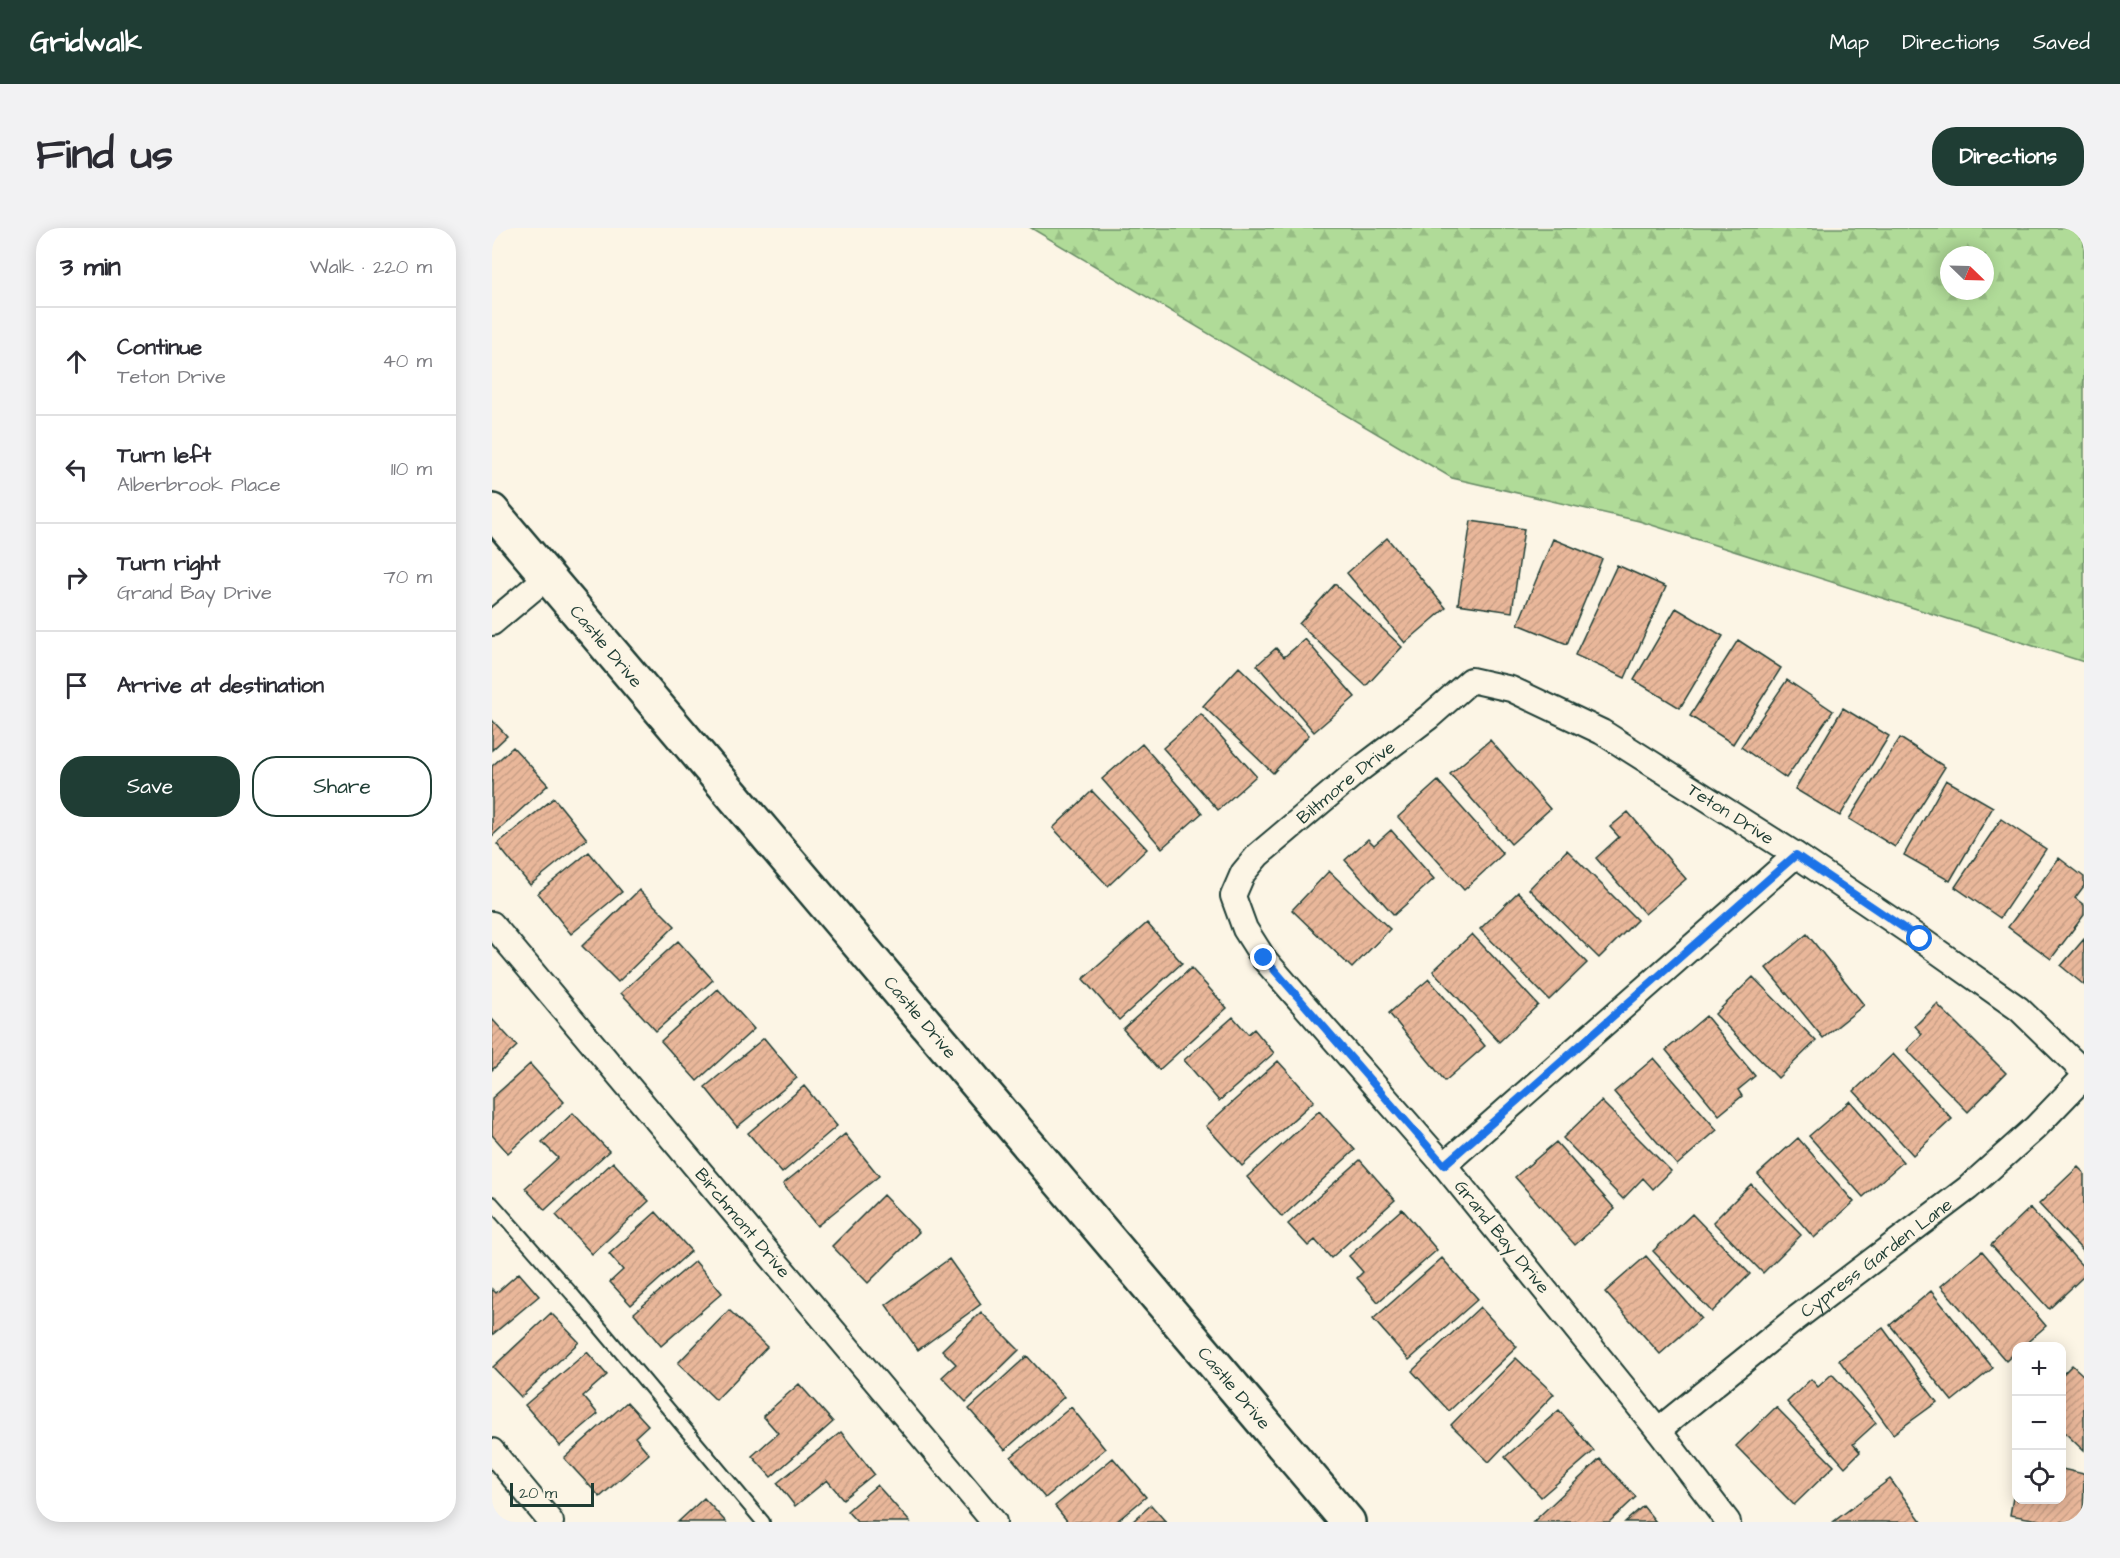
<!DOCTYPE html>
<meta charset="utf-8">
<style>
:root{--surface:#fff;--page:#f2f2f3;--text:#2b2b33;--muted:#7c7c81;--line:#e1e1e2;--accent:#1f3d34}
body{margin:0;font-family:"Architects Daughter",sans-serif;background:var(--page);color:var(--text)}
.controls{position:absolute;right:18px;bottom:18px;display:grid;overflow:hidden;border-radius:12px;box-shadow:0 3px 15px #0003}
.controls button{width:54px;height:54px;display:grid;place-items:center;padding:0;border:0;border-bottom:2px solid var(--line);background:var(--surface);color:var(--text);font:30px sans-serif}
.compass{position:absolute;left:1448px;top:18px;width:54px;height:54px;border-radius:50%;background:var(--surface);box-shadow:0 3px 15px #0003;rotate:113deg}
.scale{position:absolute;left:18px;bottom:15px;width:84px;box-sizing:border-box;padding-left:6px;border:3px solid #1f3d34;border-top:0;font-size:16px;line-height:21px;white-space:nowrap;color:#1f3d34;-webkit-text-stroke:4px #fcf5e5;paint-order:stroke}
.stop{position:absolute;width:18px;height:18px;margin:-14px;border:4px solid #1a73e8;border-radius:50%;background:#fff}
.stop.end{background:#1a73e8;border-color:#fff;box-shadow:0 2px 6px #0008}
.list{margin:0;padding:0;list-style:none}
h2{display:flex;justify-content:space-between;align-items:center;height:78px;margin:0;padding:0 24px;font-size:26px}
h2 small{font-size:20px;font-weight:400;color:var(--muted)}
.list li{display:grid;grid-template-columns:39px 1fr auto;gap:18px;align-items:center;box-sizing:border-box;height:108px;padding:0 24px;border-top:2px solid var(--line)}
.list b{display:block;font-size:22px;white-space:nowrap}
.list p{margin:0;font-size:20px;white-space:nowrap;color:var(--muted)}
.list em{font-size:20px;font-style:normal;color:var(--muted)}
.actions{display:flex;gap:12px;padding:18px 24px}
.actions a{flex:1;padding:14px 0;border:2px solid var(--accent);border-radius:24px;text-align:center;font-size:21px;color:var(--accent)}
.actions .main{background:var(--accent);color:#fff}
.icon{flex:none;width:33px;height:33px;fill:none;stroke:currentColor;stroke-width:2;stroke-linecap:round;stroke-linejoin:round}
.map{position:relative;flex:none;width:1592px;height:1294px;overflow:hidden;border-radius:24px}
header{display:flex;align-items:center;gap:36px;box-sizing:border-box;height:84px;padding:0 30px;background:var(--accent);color:#fff}
header strong{font-size:28px}
nav{display:flex;gap:33px;margin-inline-start:auto;font-size:21px}
.intro{display:flex;align-items:center;justify-content:space-between;box-sizing:border-box;height:144px;padding:0 36px}
h1{margin:0;font-size:42px}
.button{padding:15px 27px;border-radius:24px;background:var(--accent);color:#fff;font-size:21px;font-weight:700}
main{display:flex;gap:36px;padding:0 36px}
aside{flex:1;background:var(--surface);border-radius:24px;box-shadow:0 3px 15px #0003}
.map>svg:first-child{display:block}
</style>
<header>
<strong>Gridwalk</strong>
<nav><a>Map</a><a>Directions</a><a>Saved</a></nav>
</header>
<div class="intro"><h1>Find us</h1><a class="button">Directions</a></div>
<main>
<aside>
<h2>3 min<small>Walk · 220 m</small></h2>
<ul class="list">
<li><svg class="icon" aria-label="ahead" viewBox="0 0 24 24"><path d="M12 20V5M6 11l6-6 6 6"/></svg><div><b>Continue</b><p>Teton Drive</p></div><em>40 m</em></li>
<li><svg class="icon" aria-label="left" viewBox="0 0 24 24"><path d="M17 20v-9H6M10 6l-5 5 5 5"/></svg><div><b>Turn left</b><p>Alberbrook Place</p></div><em>110 m</em></li>
<li><svg class="icon" aria-label="right" viewBox="0 0 24 24"><path d="M7 20v-9h11M14 6l5 5-5 5"/></svg><div><b>Turn right</b><p>Grand Bay Drive</p></div><em>70 m</em></li>
<li><svg class="icon" aria-label="arrive" viewBox="0 0 24 24"><path d="M6 21V4h12l-3 4 3 4H6"/></svg><div><b>Arrive at destination</b></div></li>
</ul>
<div class="actions"><a class="main">Save</a><a>Share</a></div>
</aside>
<div class="map">
<svg width="1592" height="1294" viewBox="0 0 1592 1294">
<defs>
<pattern id="forest-firs" width="22" height="20" patternUnits="userSpaceOnUse" patternTransform="scale(1.5)"><rect width="22" height="20" fill="#b0db98"/><path d="M5 1l3.5 6h-7zM16 11l3.5 6h-7z" fill="#97bd84"/></pattern>
<pattern id="building-hatch" width="6" height="6" patternUnits="userSpaceOnUse" patternTransform="scale(1.5)"><rect width="6" height="6" fill="#e9b79a"/><path d="M-1 1l2-2M0 6l6-6M5 7l2-2" fill="none" stroke="#c79e85"/></pattern>
</defs>
<rect width="100%" height="100%" fill="#fcf5e5"/>
<filter id="ink" filterUnits="userSpaceOnUse"><feTurbulence type="fractalNoise" baseFrequency=".0167" numOctaves="2"/><feDisplacementMap in="SourceGraphic" scale="12" xChannelSelector="R" yChannelSelector="G"/><feConvolveMatrix kernelMatrix="1 2 1 2 8 2 1 2 1" color-interpolation-filters="sRGB"/></filter>
<g filter="url(#ink)">
<path fill="url(#forest-firs)" stroke="#688c66" stroke-width="1.5" fill-rule="evenodd" d="M 539,0 L 1592,0 L 1592,434 L 1147,293 L 960,250 ZM 1457,27 L 1493,27 L 1493,63 L 1457,63 Z"/>
<path fill="url(#building-hatch)" stroke="#1f3d34" stroke-width="1.5" d="M 979,293 L 1032,301 L 1020,384 L 966,376 Z
M 895,310 L 954,380 L 913,415 L 855,345 Z
M 1061,311 L 1110,331 L 1075,416 L 1026,396 Z
M 1125,337 L 1174,359 L 1133,450 L 1083,427 Z
M 843,356 L 910,419 L 874,458 L 807,396 Z
M 1184,380 L 1231,408 L 1188,480 L 1142,452 Z
M 813,411 L 863,469 L 822,504 L 765,437 L 784,420 L 792,429 Z
M 1246,412 L 1289,440 L 1241,516 L 1198,488 Z
M 747,439 L 817,507 L 781,545 L 711,478 Z
M 1295,452 L 1341,483 L 1294,550 L 1249,519 Z
M 1351,480 L 1397,508 L 1348,588 L 1303,561 Z
M 709,486 L 764,548 L 726,582 L 671,520 Z
M 0,492 L 15,508 L 0,522 Z
M 1408,510 L 1453,539 L 1403,619 L 1357,591 Z
M 998,512 L 1058,581 L 1019,616 L 958,546 Z
M 650,516 L 710,585 L 670,620 L 610,551 Z
M 21,519 L 56,557 L 0,608 L 0,538 Z
M 1454,552 L 1501,579 L 1458,653 L 1412,627 Z
M 946,553 L 1011,626 L 972,662 L 906,589 Z
M 600,563 L 655,621 L 616,658 L 561,600 Z
M 62,570 L 95,611 L 38,657 L 5,616 Z
M 1136,584 L 1194,651 L 1153,686 L 1104,630 L 1127,609 L 1118,599 Z
M 1509,591 L 1554,621 L 1508,690 L 1463,659 Z
M 899,602 L 942,651 L 902,687 L 853,632 L 876,611 L 882,617 Z
M 1075,622 L 1145,692 L 1107,730 L 1037,661 Z
M 97,624 L 130,664 L 79,706 L 46,665 Z
M 1567,630 L 1592,649 L 1592,658 L 1583,670 L 1592,677 L 1592,687 L 1559,731 L 1516,699 Z
M 837,643 L 898,701 L 860,740 L 800,682 Z
M 147,662 L 183,698 L 126,754 L 90,718 Z
M 1026,664 L 1095,735 L 1057,772 L 988,701 Z
M 655,695 L 690,735 L 627,792 L 591,751 Z
M 980,706 L 1046,777 L 1007,814 L 941,743 Z
M 1315,706 L 1372,777 L 1331,810 L 1274,740 Z
M 1592,711 L 1592,757 L 1569,738 Z
M 186,713 L 221,752 L 164,803 L 129,765 Z
M 699,740 L 735,780 L 667,842 L 631,801 Z
M 1261,749 L 1324,813 L 1286,850 L 1223,786 Z
M 937,751 L 993,818 L 953,853 L 897,785 Z
M 226,761 L 262,801 L 205,853 L 169,813 Z
M 1445,776 L 1514,845 L 1476,884 L 1415,822 L 1430,806 L 1423,798 Z
M 1214,788 L 1263,848 L 1246,862 L 1250,868 L 1227,887 L 1174,822 Z
M 741,789 L 756,806 L 762,801 L 782,825 L 727,873 L 692,832 Z
M 0,791 L 25,818 L 0,842 Z
M 272,810 L 305,850 L 245,899 L 213,859 Z
M 1401,826 L 1460,891 L 1421,927 L 1362,863 Z
M 1162,830 L 1225,902 L 1185,937 L 1122,864 Z
M 786,833 L 822,873 L 750,938 L 714,898 Z
M 38,836 L 72,874 L 16,925 L 0,907 L 0,870 Z
M 312,858 L 345,898 L 290,945 L 256,905 Z
M 1109,873 L 1179,943 L 1161,961 L 1151,950 L 1131,971 L 1071,910 Z
M 1358,873 L 1411,934 L 1371,969 L 1317,908 Z
M 827,883 L 863,922 L 790,989 L 755,949 Z
M 81,885 L 117,923 L 53,982 L 33,960 L 66,930 L 50,914 Z
M 353,906 L 387,948 L 325,998 L 291,956 Z
M 1306,910 L 1362,974 L 1322,1010 L 1266,946 Z
M 1064,914 L 1123,981 L 1083,1017 L 1023,949 Z
M 868,932 L 903,972 L 839,1030 L 823,1012 L 816,1018 L 796,996 Z
M 121,934 L 157,973 L 100,1026 L 64,987 Z
M 1586,939 L 1592,945 L 1592,1024 L 1547,976 Z
M 1259,956 L 1309,1007 L 1271,1045 L 1221,994 Z
M 391,967 L 427,1004 L 376,1055 L 340,1018 Z
M 1538,980 L 1592,1040 L 1592,1048 L 1557,1081 L 1499,1017 Z
M 910,981 L 945,1022 L 886,1074 L 865,1050 L 871,1044 L 857,1028 Z
M 164,984 L 199,1023 L 139,1077 L 118,1054 L 131,1042 L 117,1026 Z
M 1200,986 L 1258,1046 L 1220,1084 L 1161,1023 Z
M 1490,1023 L 1554,1098 L 1531,1118 L 1524,1118 L 1524,1124 L 1514,1133 L 1449,1058 Z
M 1154,1028 L 1209,1090 L 1168,1126 L 1113,1064 Z
M 950,1030 L 986,1071 L 917,1132 L 881,1091 Z
M 457,1031 L 489,1076 L 426,1122 L 394,1077 Z
M 203,1033 L 230,1065 L 169,1118 L 142,1085 Z
M 27,1045 L 47,1068 L 0,1107 L 0,1061 L 4,1065 Z
M 1439,1063 L 1501,1140 L 1460,1173 L 1398,1097 Z
M 988,1079 L 1025,1119 L 957,1183 L 920,1143 Z
M 237,1082 L 275,1119 L 224,1172 L 186,1135 Z
M 489,1084 L 527,1122 L 474,1174 L 450,1149 L 464,1136 L 450,1122 Z
M 59,1085 L 87,1114 L 29,1169 L 1,1139 Z
M 1391,1100 L 1445,1174 L 1401,1206 L 1347,1132 Z
M 95,1124 L 115,1147 L 91,1168 L 106,1186 L 68,1218 L 33,1177 Z
M 535,1128 L 572,1169 L 513,1222 L 477,1181 Z
M 1024,1130 L 1062,1166 L 997,1234 L 959,1197 Z
M 1580,1137 L 1592,1148 L 1592,1223 L 1570,1202 L 1570,1147 Z
M 1340,1146 L 1384,1195 L 1361,1216 L 1368,1224 L 1353,1239 L 1295,1174 L 1319,1151 L 1326,1159 Z
M 307,1156 L 341,1194 L 279,1249 L 260,1228 L 286,1205 L 271,1188 Z
M 135,1174 L 156,1197 L 143,1209 L 157,1226 L 108,1269 L 72,1230 Z
M 579,1179 L 613,1221 L 553,1270 L 519,1229 Z
M 1284,1179 L 1342,1238 L 1302,1277 L 1244,1218 Z
M 1067,1182 L 1102,1223 L 1049,1269 L 1013,1229 Z
M 349,1204 L 382,1246 L 351,1271 L 335,1252 L 303,1278 L 285,1255 Z
M 621,1230 L 654,1269 L 624,1294 L 576,1294 L 563,1278 Z
M 1108,1231 L 1144,1269 L 1117,1294 L 1041,1294 Z
M 1570,1241 L 1592,1246 L 1591,1294 L 1558,1294 L 1518,1287 L 1524,1252 L 1524,1272 L 1570,1272 Z
M 1398,1251 L 1430,1294 L 1341,1294 Z
M 385,1257 L 418,1294 L 365,1294 L 355,1283 Z
M 212,1270 L 234,1294 L 186,1294 Z
M 659,1277 L 674,1294 L 640,1294 Z
M 1151,1278 L 1164,1294 L 1133,1294 Z"/>
<g fill="none" stroke-linecap="round" stroke-linejoin="round">
<defs>
<path id="lane" d="M 0,975 L 80,1066 L 271,1294"/>
<g id="street">
<path d="M 0,395 L 55,349"/>
<path id="s1" d="M 0,696 L 502,1294"/>
<path d="M 952,937 L 1304,627"/>
<path id="s2" d="M 1166,1202 L 1302,1092 L 1476,960 L 1543,900 L 1592,849"/>
<path d="M 0,1223 L 59,1294"/>
<path id="s3" d="M 1236,1294 L 1166,1202 L 952,937 L 772,731 L 753,701 L 741,668 L 751,645 L 766,627 L 863,545 L 937,489 L 979,452 L 1019,461 L 1110,504 L 1304,627 L 1428,711 L 1527,781 L 1592,844"/>
</g>
<g id="secondary">
<path id="s4" d="M 0,283 L 856,1294"/>
</g>
</defs>
<use href="#lane" stroke="#1f3d34" stroke-width="16"/>
<use href="#street" stroke="#1f3d34" stroke-width="28"/>
<use href="#secondary" stroke="#1f3d34" stroke-width="38"/>
<use href="#lane" stroke="#fcf5e5" stroke-width="12"/>
<use href="#street" stroke="#fcf5e5" stroke-width="24"/>
<use href="#secondary" stroke="#fcf5e5" stroke-width="33"/>
</g>
</g>
<g fill="none" stroke-linecap="round" stroke-linejoin="round" filter="url(#ink)">
<path stroke="#1a73e8" stroke-width="8" d="M 772,730 L 952,937 L 1304,627 L 1428,711"/>
</g>
<g text-anchor="middle" dominant-baseline="central" stroke-width="6" stroke-linejoin="round" paint-order="stroke">
<g font-size="18" fill="#1f3d34" stroke="#fcf5e5">
<text stroke="none"><textPath href="#s4" startOffset="177">Castle Drive</textPath></text>
<text stroke="none"><textPath href="#s3" startOffset="963">Biltmore Drive</textPath></text>
<text stroke="none"><textPath href="#s3" startOffset="1419">Teton Drive</textPath></text>
<text stroke="none"><textPath href="#s4" startOffset="663">Castle Drive</textPath></text>
<text stroke="none"><textPath href="#s1" startOffset="390">Birchmont Drive</textPath></text>
<text transform="translate(1010 1009) rotate(51)">Grand Bay Drive</text>
<text stroke="none"><textPath href="#s2" startOffset="278">Cypress Garden Lane</textPath></text>
<text stroke="none"><textPath href="#s4" startOffset="1149">Castle Drive</textPath></text>
</g>
</g>
</svg>
<div class="controls">
<button>+</button>
<button>−</button>
<button><svg class="icon" aria-label="locate" viewBox="0 0 24 24"><circle cx="12" cy="12" r="6"/><path d="M12 2v4M12 18v4M2 12h4M18 12h4"/></svg></button>
</div>
<svg class="compass" viewBox="-18 -18 36 36"><path d="M0-13l5 13h-10z" fill="#e53935"/><path d="M0 13l5-13h-10z" fill="#7c7c81"/></svg>
<div class="scale">20 m</div>
<div class="stop" style="left:1428px;top:711px"></div>
<div class="stop end" style="left:772px;top:730px"></div>
</div>
</main>
